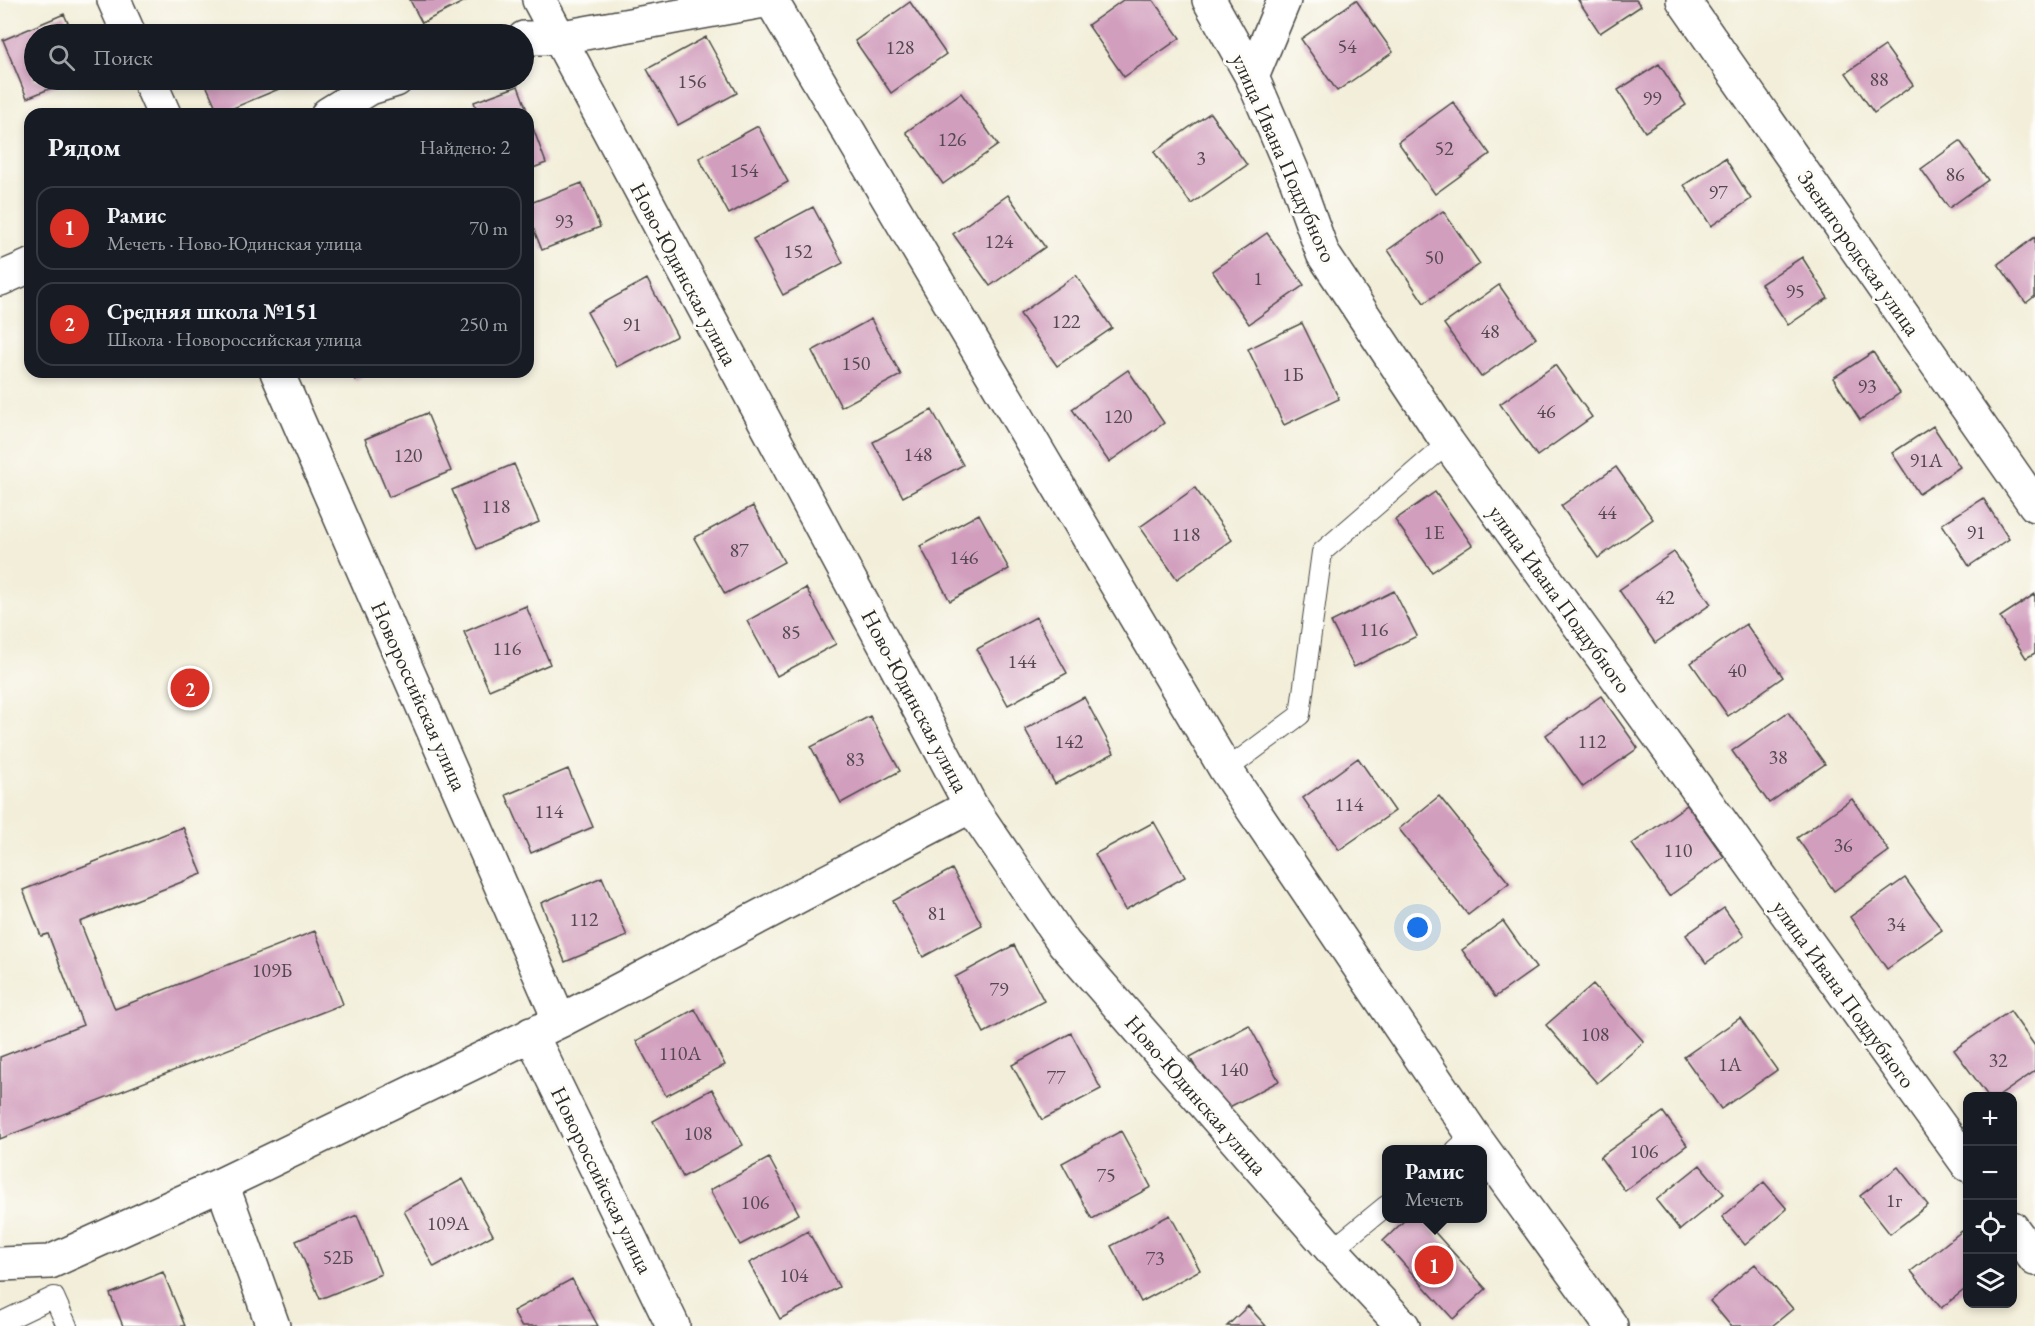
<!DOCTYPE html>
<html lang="ru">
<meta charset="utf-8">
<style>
:root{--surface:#171b24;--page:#20242c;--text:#f1f3f6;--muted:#9ea1a6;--line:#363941;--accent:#d93025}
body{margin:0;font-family:"EB Garamond",serif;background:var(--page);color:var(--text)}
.controls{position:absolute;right:18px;bottom:18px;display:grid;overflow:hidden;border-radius:12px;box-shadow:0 3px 9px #0003}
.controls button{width:54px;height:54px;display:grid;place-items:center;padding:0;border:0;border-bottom:2px solid var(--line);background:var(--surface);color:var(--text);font:30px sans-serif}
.you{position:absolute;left:1418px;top:928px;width:21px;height:21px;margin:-15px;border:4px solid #fff;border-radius:50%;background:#1a73e8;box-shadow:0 0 0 9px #1a73e833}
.badge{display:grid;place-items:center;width:39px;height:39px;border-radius:50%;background:var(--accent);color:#fff;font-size:20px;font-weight:700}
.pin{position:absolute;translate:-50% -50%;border:3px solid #fff;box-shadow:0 2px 6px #0006}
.popup{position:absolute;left:1382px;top:1145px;width:105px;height:78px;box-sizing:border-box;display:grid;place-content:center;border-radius:12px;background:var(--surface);filter:drop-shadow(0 2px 4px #0005);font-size:20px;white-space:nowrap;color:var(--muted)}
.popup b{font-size:22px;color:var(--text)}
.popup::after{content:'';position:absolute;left:50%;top:100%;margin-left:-12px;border:12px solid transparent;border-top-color:var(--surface)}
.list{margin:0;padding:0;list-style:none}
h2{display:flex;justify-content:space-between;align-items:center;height:78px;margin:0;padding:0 24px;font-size:26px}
h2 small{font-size:20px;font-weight:400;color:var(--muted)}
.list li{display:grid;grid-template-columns:39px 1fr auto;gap:18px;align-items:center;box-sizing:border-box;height:84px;margin:0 12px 12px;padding:0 12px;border:2px solid var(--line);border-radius:18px}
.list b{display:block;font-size:22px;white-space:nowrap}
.list p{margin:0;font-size:20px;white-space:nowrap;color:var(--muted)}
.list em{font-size:20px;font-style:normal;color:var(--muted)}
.icon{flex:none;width:33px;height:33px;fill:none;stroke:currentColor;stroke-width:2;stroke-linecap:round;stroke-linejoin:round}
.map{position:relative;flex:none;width:2035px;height:1326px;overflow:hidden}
.search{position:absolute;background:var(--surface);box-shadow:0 3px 9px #0003;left:24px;top:24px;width:510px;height:66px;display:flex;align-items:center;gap:15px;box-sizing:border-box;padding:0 21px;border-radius:33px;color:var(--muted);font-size:22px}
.panel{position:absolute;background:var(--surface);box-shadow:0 3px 9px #0003;left:24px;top:108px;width:510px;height:270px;border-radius:18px}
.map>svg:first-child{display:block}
</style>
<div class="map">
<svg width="2035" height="1326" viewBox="0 0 2035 1326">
<rect width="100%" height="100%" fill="#fdfcf7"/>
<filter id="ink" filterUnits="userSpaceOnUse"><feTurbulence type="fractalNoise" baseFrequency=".0167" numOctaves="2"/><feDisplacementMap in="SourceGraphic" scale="12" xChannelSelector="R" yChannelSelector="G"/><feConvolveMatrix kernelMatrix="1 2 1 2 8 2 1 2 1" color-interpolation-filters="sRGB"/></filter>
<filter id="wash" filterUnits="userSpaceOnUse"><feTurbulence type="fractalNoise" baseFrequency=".008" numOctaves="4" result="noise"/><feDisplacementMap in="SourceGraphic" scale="24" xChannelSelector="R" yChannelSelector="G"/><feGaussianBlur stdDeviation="1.35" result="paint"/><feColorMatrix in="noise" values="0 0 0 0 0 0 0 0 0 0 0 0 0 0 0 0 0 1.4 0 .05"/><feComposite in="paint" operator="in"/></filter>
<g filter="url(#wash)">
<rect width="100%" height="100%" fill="#f2eed9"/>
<g id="blocks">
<path fill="#d19ebd" d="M 410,0 L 467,0 L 422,23 Z
M 1123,0 L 1153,0 L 1180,38 L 1124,77 L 1088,25 Z
M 1356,0 L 1393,52 L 1337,91 L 1301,39 Z
M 1578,0 L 1636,0 L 1641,6 L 1600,33 Z
M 910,2 L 946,54 L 891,93 L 855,41 Z
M 64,14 L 73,34 L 34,34 L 34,80 L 71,80 L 27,98 L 3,40 Z
M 706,37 L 737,93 L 678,125 L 647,69 Z
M 1885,46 L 1913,85 L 1874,113 L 1846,73 Z
M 1659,64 L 1686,105 L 1645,132 L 1618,90 Z
M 204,80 L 277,80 L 281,88 L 219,114 Z
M 518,86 L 531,121 L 528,122 L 528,114 L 478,114 L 474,102 Z
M 961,93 L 998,145 L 943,184 L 906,132 Z
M 1453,102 L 1490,154 L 1435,194 L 1398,142 Z
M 1210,113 L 1247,165 L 1191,204 L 1154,152 Z
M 758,126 L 788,182 L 729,214 L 699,158 Z
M 533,128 L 546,163 L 528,170 L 528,130 Z
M 1960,141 L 1988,180 L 1949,208 L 1921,169 Z
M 1725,158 L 1751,199 L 1711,226 L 1684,185 Z
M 582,183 L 600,227 L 542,250 L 528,215 L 528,204 Z
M 1008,195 L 1045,247 L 990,286 L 953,234 Z
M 813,207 L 843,263 L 783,295 L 753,239 Z
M 1443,211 L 1480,264 L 1424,303 L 1388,250 Z
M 1267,233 L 1304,285 L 1249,324 L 1212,271 Z
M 2035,237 L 2035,296 L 2026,303 L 1998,264 Z
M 1802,257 L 1828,298 L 1788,325 L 1761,284 Z
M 1076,275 L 1112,328 L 1057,366 L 1020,314 Z
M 647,279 L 677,336 L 617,367 L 587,312 Z
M 1499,285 L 1536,338 L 1481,377 L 1444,324 Z
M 871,319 L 901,375 L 841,407 L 812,351 Z
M 1302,323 L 1339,399 L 1284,425 L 1248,349 Z
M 1873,352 L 1900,393 L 1860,420 L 1833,378 Z
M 1555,365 L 1592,417 L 1537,456 L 1500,404 Z
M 1128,370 L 1164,423 L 1109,462 L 1072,409 Z
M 351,372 L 373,372 L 355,380 Z
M 932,410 L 963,465 L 903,497 L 873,442 Z
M 427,413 L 451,471 L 389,497 L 365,439 Z
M 1933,426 L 1960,467 L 1919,494 L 1892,453 Z
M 514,464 L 539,522 L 477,549 L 452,490 Z
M 1616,467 L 1653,519 L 1598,558 L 1561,506 Z
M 1195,488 L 1232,540 L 1177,579 L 1140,527 Z
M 1435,492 L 1472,545 L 1432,572 L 1395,520 Z
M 1983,498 L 2009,539 L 1969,566 L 1942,524 Z
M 753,506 L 784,562 L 725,594 L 694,538 Z
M 979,514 L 1009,569 L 950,601 L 920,546 Z
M 1674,552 L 1711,604 L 1655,643 L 1619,590 Z
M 806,588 L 836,644 L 777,676 L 747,621 Z
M 1394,591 L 1417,636 L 1354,667 L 1331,622 Z
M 2035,594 L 2035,653 L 2026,658 L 2000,617 Z
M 526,606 L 550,664 L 489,690 L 464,632 Z
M 1036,617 L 1067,673 L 1008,705 L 977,649 Z
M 1746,624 L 1783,677 L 1728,716 L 1691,663 Z
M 1601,696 L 1638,748 L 1583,787 L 1546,735 Z
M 1084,697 L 1114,753 L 1055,784 L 1025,729 Z
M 1788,712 L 1825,764 L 1769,803 L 1732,751 Z
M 870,716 L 900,771 L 841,803 L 811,747 Z
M 1358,758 L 1395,811 L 1339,850 L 1303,798 Z
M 568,769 L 593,827 L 531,853 L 506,795 Z
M 1439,796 L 1509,883 L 1468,915 L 1399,829 Z
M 1852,799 L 1889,851 L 1834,891 L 1797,838 Z
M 1687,805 L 1724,857 L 1669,896 L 1632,844 Z
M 1154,822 L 1185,877 L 1125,910 L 1095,854 Z
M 183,827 L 202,874 L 80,922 L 115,1009 L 315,931 L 343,1004 L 0,1139 L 0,1057 L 83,1025 L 48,934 L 41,936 L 23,890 Z
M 952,869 L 982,925 L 923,957 L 893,901 Z
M 602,877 L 627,936 L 565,962 L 541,903 Z
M 1905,878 L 1942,930 L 1887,969 L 1850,917 Z
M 1724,908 L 1744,936 L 1706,963 L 1686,935 Z
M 1503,921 L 1536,968 L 1495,997 L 1462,950 Z
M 1014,945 L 1044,1001 L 984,1033 L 955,977 Z
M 1593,984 L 1644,1042 L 1597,1083 L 1546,1025 Z
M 695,1009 L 725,1065 L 666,1096 L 636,1041 Z
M 2010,1011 L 2035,1046 L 2035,1071 L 1999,1096 L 1988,1096 L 1954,1050 Z
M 1740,1018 L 1777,1070 L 1721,1109 L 1684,1057 Z
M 1249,1025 L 1279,1081 L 1220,1112 L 1190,1057 Z
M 1071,1033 L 1101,1089 L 1042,1120 L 1012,1065 Z
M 712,1089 L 743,1145 L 683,1177 L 653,1121 Z
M 1663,1112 L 1687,1145 L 1625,1191 L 1600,1157 Z
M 1121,1131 L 1151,1187 L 1092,1219 L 1062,1163 Z
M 769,1158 L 799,1214 L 740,1245 L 710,1190 Z
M 1700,1165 L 1724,1194 L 1680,1230 L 1656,1200 Z
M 1898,1167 L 1928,1205 L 1890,1234 L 1860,1196 Z
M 463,1179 L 493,1235 L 434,1267 L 404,1211 Z
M 1764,1182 L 1787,1209 L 1745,1245 L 1722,1217 Z
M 357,1215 L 381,1274 L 320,1299 L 296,1241 Z
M 1170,1215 L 1200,1270 L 1141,1302 L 1111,1246 Z
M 1407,1218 L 1422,1218 L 1486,1289 L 1453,1319 L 1383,1241 Z
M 808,1231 L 839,1287 L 780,1319 L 749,1263 Z
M 1962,1231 L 1968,1238 L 1968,1287 L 1941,1308 L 1911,1271 Z
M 1755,1264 L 1793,1309 L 1772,1326 L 1731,1326 L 1710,1301 Z
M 163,1272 L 185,1326 L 123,1326 L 110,1294 Z
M 572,1279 L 598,1326 L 521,1326 L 513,1311 Z
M 1248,1306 L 1266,1326 L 1227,1326 Z"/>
</g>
</g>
<g filter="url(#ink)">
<use href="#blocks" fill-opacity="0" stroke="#494845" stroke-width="1.5"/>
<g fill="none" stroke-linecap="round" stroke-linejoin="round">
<defs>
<path id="lane" d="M 1226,770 L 1300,715 L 1322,552 L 1448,443
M 1456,1150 L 1473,1135
M 1332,1250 L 1386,1206
M 0,1323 L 54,1297 L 67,1326"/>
<path id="street" d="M 114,0 L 129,34
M 539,0 L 971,806 L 1064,943 L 1332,1250 L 1403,1326
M 771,0 L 1226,770 L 1473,1135 L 1611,1326
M 1209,0 L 1252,77 L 1297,182 L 1323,254 L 1448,443 L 1968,1165
M 1683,0 L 2035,505
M 524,38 L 557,38 L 770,0
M 1252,77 L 1284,0
M 149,80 L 164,114
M 328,114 L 370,88 L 396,80
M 0,279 L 30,266
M 277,372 L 560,1021
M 531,1034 L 673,1326
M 222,1184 L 273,1326
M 2012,1228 L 2035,1259
M 0,1264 L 50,1262 L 222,1184 L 560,1021 L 971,806"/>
</defs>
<use href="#lane" stroke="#494845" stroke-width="22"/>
<use href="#street" stroke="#494845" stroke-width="36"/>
<use href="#lane" stroke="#fff" stroke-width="20"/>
<use href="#street" stroke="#fff" stroke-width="33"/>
</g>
</g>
<g text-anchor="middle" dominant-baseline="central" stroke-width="6" stroke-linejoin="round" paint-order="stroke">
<g font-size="20" fill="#544850">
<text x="1347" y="46">54</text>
<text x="900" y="47">128</text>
<text x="1879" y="79">88</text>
<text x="692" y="81">156</text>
<text x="1652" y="98">99</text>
<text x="952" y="139">126</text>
<text x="1444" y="148">52</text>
<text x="1201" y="158">3</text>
<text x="744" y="170">154</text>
<text x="1955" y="174">86</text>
<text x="1718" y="192">97</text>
<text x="564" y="221">93</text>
<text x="999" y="241">124</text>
<text x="798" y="251">152</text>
<text x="1434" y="257">50</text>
<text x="1258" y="278">1</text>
<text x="1795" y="291">95</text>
<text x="1066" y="321">122</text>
<text x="632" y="324">91</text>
<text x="1490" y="331">48</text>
<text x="856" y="363">150</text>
<text x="1293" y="374">1Б</text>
<text x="1867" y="386">93</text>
<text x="1546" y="411">46</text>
<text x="1118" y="416">120</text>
<text x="918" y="454">148</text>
<text x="408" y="455">120</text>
<text x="1926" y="460">91А</text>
<text x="496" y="506">118</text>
<text x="1607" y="512">44</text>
<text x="1434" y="532">1Е</text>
<text x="1976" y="532">91</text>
<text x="1186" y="534">118</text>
<text x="739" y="550">87</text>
<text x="964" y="557">146</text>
<text x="1665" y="597">42</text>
<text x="1374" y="629">116</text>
<text x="791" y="632">85</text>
<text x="507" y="648">116</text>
<text x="1022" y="661">144</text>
<text x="1737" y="670">40</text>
<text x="1069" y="741">142</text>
<text x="1592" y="741">112</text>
<text x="1778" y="757">38</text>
<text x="855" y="759">83</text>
<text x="1349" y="804">114</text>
<text x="549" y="811">114</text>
<text x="1843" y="845">36</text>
<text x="1678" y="850">110</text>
<text x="937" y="913">81</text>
<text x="584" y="919">112</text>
<text x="1896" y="924">34</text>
<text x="272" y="970">109Б</text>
<text x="999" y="989">79</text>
<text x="1595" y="1034">108</text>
<text x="680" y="1053">110А</text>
<text x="1998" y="1060">32</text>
<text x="1730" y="1064">1А</text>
<text x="1234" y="1069">140</text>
<text x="1056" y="1077">77</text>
<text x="698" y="1133">108</text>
<text x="1644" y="1151">106</text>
<text x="1106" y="1175">75</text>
<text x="1894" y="1200">1г</text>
<text x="755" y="1202">106</text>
<text x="448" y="1223">109А</text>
<text x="338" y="1257">52Б</text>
<text x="1155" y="1258">73</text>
<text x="794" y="1275">104</text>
</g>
<g font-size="22" fill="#2b2b2b" stroke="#fdfcf7">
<text transform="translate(1284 158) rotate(66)">улица Ивана Поддубного</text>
<text transform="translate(1859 253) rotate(55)">Звенигородская улица</text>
<text transform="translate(684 274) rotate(62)">Ново-Юдинская улица</text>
<text transform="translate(1560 599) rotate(54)">улица Ивана Поддубного</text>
<text transform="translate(419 696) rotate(66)">Новороссийская улица</text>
<text transform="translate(915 701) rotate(62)">Ново-Юдинская улица</text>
<text transform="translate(1844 994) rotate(54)">улица Ивана Поддубного</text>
<text transform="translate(1196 1095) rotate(49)">Ново-Юдинская улица</text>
<text transform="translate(602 1180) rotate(64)">Новороссийская улица</text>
</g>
</g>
</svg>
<div class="controls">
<button>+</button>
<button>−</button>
<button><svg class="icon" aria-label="locate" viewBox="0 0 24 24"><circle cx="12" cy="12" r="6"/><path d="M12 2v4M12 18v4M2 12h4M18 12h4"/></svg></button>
<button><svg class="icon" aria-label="layers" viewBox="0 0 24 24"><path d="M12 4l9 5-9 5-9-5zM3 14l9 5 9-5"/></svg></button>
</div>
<div class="you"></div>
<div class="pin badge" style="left:1434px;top:1265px">1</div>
<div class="popup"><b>Рамис</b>Мечеть</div>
<div class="pin badge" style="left:190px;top:688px">2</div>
<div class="search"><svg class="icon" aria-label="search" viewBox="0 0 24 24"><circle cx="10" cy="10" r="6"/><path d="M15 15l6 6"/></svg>Поиск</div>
<section class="panel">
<h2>Рядом<small>Найдено: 2</small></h2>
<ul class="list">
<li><span class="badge">1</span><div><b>Рамис</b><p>Мечеть · Ново-Юдинская улица</p></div><em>70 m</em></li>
<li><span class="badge">2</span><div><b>Средняя школа №151</b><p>Школа · Новороссийская улица</p></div><em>250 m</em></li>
</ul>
</section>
</div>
